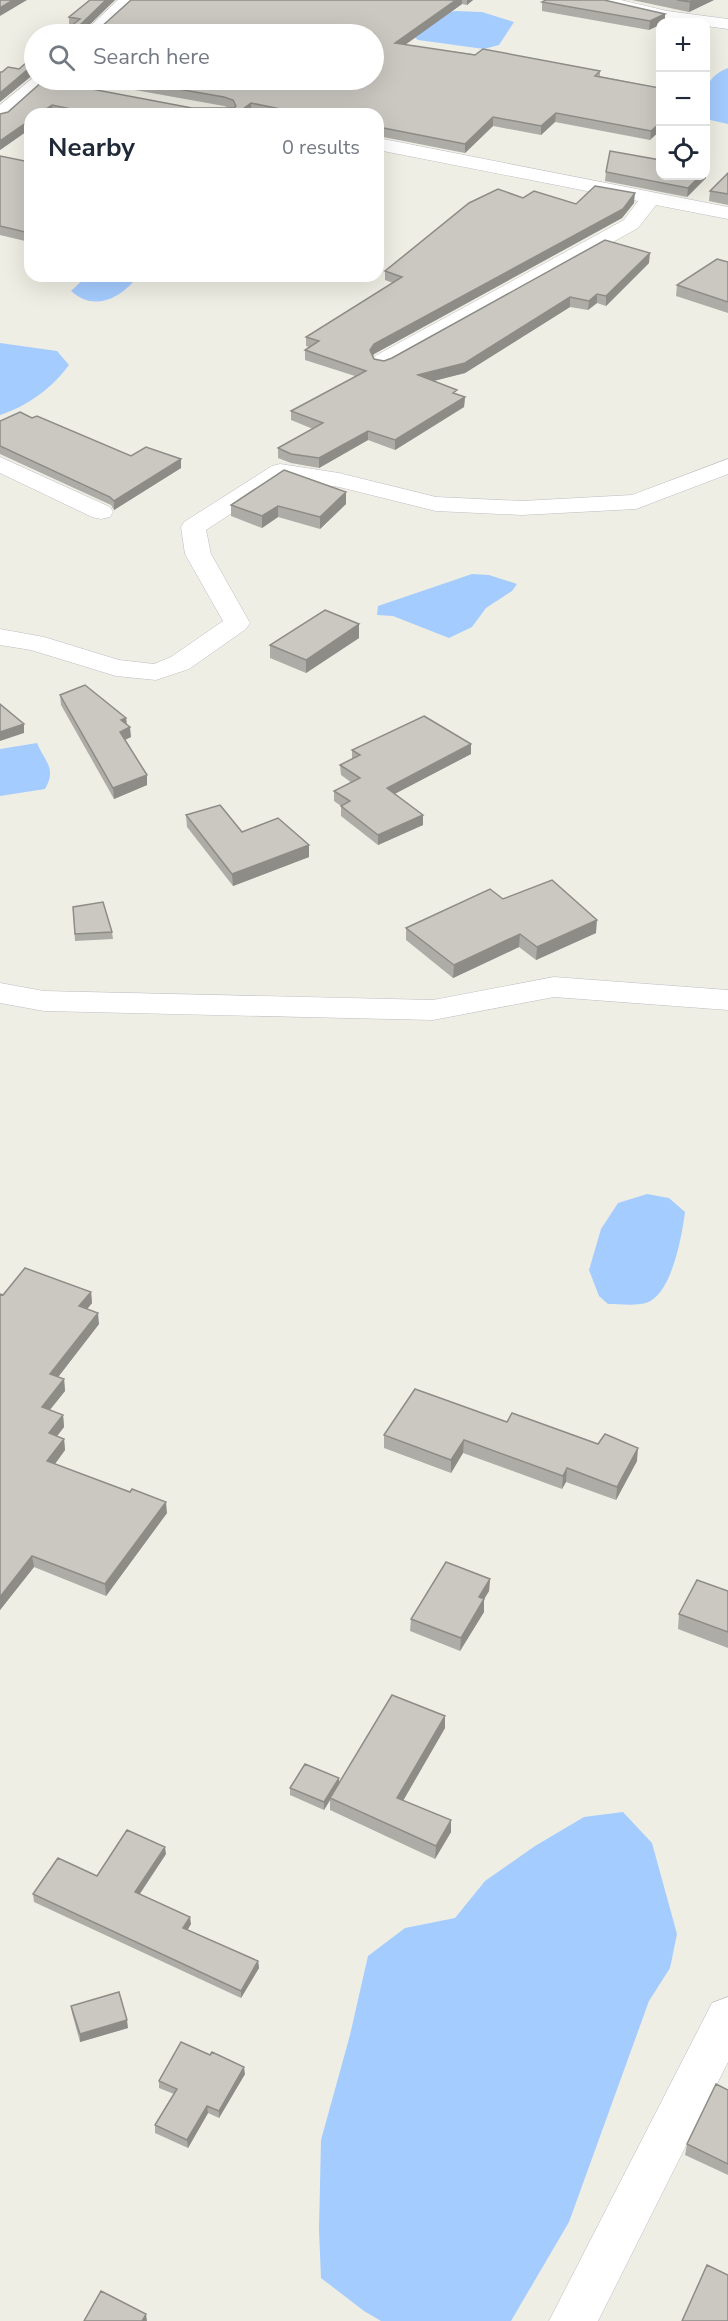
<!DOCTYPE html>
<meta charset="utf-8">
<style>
:root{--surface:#fff;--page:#f6f6f7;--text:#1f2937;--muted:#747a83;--line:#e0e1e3}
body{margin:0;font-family:"Nunito Sans",sans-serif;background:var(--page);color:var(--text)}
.controls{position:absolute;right:18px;top:18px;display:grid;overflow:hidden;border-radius:12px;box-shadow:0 6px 24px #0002}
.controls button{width:54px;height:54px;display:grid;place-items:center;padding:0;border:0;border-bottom:2px solid var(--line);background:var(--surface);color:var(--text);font:30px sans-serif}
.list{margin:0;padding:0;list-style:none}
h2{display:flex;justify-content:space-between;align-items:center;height:78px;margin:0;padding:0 24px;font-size:26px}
h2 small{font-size:20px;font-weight:400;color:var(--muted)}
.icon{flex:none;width:33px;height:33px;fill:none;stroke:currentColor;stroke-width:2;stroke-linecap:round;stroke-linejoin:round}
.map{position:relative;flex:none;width:728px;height:2321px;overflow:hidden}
.search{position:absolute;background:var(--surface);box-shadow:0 6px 24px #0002;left:24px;top:24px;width:360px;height:66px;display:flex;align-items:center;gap:15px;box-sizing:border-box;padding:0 21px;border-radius:33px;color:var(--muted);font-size:22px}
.panel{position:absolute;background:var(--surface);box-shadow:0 6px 24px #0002;left:24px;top:108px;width:360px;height:174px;border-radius:18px}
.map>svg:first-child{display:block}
</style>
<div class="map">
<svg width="728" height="2321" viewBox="0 0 728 2321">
<rect width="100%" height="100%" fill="#efeee4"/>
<path fill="#a4ccff" d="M 456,11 L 482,12 L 514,22 L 499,45 L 484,49 L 418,40 L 410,33 L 443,13 Z
M 728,68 L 728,124 L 706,119 C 705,96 702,78 728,68 Z
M 87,276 L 129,276 L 133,282 C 116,301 92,310 71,291 Z
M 0,343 L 57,351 L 69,365 C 52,388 28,406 0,415 Z
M 472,574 L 489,575 L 517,584 L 512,591 L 486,608 L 472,627 L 449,638 L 393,616 L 377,615 L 378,606 Z
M 37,743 C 45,762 57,768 45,789 L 0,796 L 0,749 Z
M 647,1194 L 669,1198 L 685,1212 C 682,1235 672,1295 646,1303 C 635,1306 619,1304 608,1304 L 599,1296 L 589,1270 L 601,1229 L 618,1203 Z
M 623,1812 L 652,1843 L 677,1934 L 670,1968 L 649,2001 L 569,2222 L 511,2321 L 381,2321 L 364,2311 L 321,2278 L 319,2230 L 321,2140 L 350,2035 L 368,1956 L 405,1928 L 455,1918 L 485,1881 L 535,1846 L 584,1817 Z"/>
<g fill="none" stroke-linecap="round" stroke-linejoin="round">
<defs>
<path id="minor" d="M 588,0 L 621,0 L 667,11 L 728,19 L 728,29 L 706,26 L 706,22 L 667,21 L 591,4 Z
M 378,138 L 728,207 L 728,219 L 656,205 L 638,228 L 391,366 L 383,368 L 375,366 L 372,361 L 375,356 L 624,220 L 638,201 L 378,150 Z
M 0,457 L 110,507 L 113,512 L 110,517 L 101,519 L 92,517 L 0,473 Z
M 728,459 L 728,474 L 636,509 L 522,515 L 436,511 L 339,487 L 284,479 L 206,530 L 211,554 L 250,623 L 246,629 L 189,669 L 156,680 L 116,676 L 31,650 L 0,645 L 0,629 L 44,637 L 119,660 L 154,664 L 171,657 L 223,621 L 185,554 L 181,527 L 184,522 L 272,466 L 280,464 L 339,473 L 436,497 L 522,501 L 632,495 Z
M 554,977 L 728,990 L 728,1010 L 554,997 L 433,1020 L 44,1011 L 0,1003 L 0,983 L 44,991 L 433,1000 Z
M 728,1997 L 728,2062 L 598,2321 L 549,2321 L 712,2003 Z"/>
<path id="secondary" d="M 118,0 L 137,0 L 101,34 L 82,34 Z
M 34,77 L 34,80 L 51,80 L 7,119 L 0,121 L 0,105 Z"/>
</defs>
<use href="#minor" stroke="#bcbdc3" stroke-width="1"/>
<use href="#secondary" stroke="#babcc3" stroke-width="1"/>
<use href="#minor" fill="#fff" fill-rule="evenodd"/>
<use href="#secondary" fill="#fff" fill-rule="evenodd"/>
</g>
<path fill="#aeaca6" d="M 90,0 L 115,0 L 86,28 L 100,28 L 131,0 L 473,0 L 467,5 L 462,4 L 405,45 L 600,71 L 600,76 L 660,88 L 650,140 L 555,122 L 541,135 L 493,126 L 465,153 L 378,136 L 378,114 L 263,114 L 251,112 L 248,114 L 30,114 L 30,129 L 0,150 L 8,112 L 44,80 L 192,108 L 230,108 L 224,106 L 79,80 L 374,80 L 61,34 L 71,26 L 69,26 L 69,17 Z
M 632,0 L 714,0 L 689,12 Z
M 542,2 L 665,14 L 649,30 L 542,11 Z
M 0,156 L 30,162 L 30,238 L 25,241 L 0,235 Z
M 606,172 L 706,178 L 687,197 L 605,181 Z
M 728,173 L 728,205 L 709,201 L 710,191 Z
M 523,198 L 576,204 L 634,203 L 622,218 L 374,354 L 373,356 L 374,359 L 384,361 L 392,358 L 649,263 L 606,306 L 597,303 L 588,310 L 570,307 L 465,373 L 433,381 L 457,394 L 465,397 L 464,407 L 395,450 L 368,440 L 319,468 L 291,463 L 278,458 L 278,448 L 313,429 L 291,420 L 291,411 L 355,376 L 305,360 L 305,350 L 309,347 L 306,346 L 306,337 L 393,283 L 385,280 L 385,271 Z
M 728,262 L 728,313 L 676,296 L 677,285 Z
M 32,418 L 131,456 L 181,459 L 181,468 L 114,510 L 111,505 L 0,454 L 0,421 Z
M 346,492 L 346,504 L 320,529 L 278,517 L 262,528 L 231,516 L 231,505 Z
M 359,624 L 359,638 L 306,673 L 270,658 L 270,645 Z
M 60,695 L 126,718 L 127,725 L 131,737 L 125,740 L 147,785 L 114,799 L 61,705 Z
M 471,744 L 471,754 L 394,794 L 423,815 L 423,825 L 378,845 L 341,816 L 341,806 L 334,801 L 334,791 L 352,783 L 341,775 L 340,765 L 352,759 L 352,750 Z
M 186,815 L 242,832 L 309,845 L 309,857 L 233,886 L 187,827 Z
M 503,899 L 596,933 L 536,960 L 519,947 L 453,978 L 406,940 L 406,928 Z
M 73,907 L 112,932 L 113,939 L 75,941 Z
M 91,1292 L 92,1303 L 87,1309 L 99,1324 L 58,1377 L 64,1379 L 65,1391 L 50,1410 L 63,1415 L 64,1427 L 57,1436 L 64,1439 L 65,1450 L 55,1464 L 167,1513 L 106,1596 L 34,1567 L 0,1610 L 3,1295 Z
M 507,1422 L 637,1461 L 616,1500 L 566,1482 L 562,1489 L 463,1453 L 451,1473 L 384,1448 L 384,1435 Z
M 490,1579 L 489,1591 L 484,1599 L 484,1612 L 460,1651 L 410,1631 L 411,1619 Z
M 728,1591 L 728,1648 L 678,1629 L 679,1614 Z
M 445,1716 L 445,1728 L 403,1801 L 451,1820 L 451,1832 L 435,1859 L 330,1810 L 330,1800 L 324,1810 L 290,1795 L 290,1788 L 339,1783 Z
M 166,1854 L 140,1894 L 191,1924 L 187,1930 L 258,1961 L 259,1968 L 241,1998 L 34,1902 L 33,1894 Z
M 71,2006 L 128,2028 L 80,2042 L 72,2013 Z
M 245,2074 L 219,2118 L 208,2113 L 188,2148 L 155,2133 L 155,2125 L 174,2094 L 159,2088 L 159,2081 Z
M 728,2090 L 728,2175 L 685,2155 L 687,2144 Z"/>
<path fill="#8d8c87" d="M 13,0 L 27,0 L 0,16 L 0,8 Z
M 106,0 L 115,0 L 80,34 L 79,26 Z
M 456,0 L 462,0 L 462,4 L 395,52 L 395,43 Z
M 467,0 L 473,0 L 467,5 Z
M 695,0 L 714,0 L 689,12 L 690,2 Z
M 665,14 L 665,22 L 660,22 L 660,25 L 649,30 L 650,21 Z
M 33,65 L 34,74 L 0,102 L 0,93 Z
M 251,103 L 251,112 L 248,114 L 236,114 Z
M 52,105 L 53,114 L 39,114 Z
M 556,113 L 555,122 L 541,135 L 541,126 Z
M 493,117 L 493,126 L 465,153 L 465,144 Z
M 30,120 L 30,129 L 0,150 L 0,141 Z
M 660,123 L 660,131 L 650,140 L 651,131 Z
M 706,169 L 706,178 L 687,197 L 688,188 L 700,176 L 705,176 L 705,170 Z
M 635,193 L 634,203 L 622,218 L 374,354 L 370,360 L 370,350 L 374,344 Z
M 30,228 L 30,238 L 25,241 L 25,232 Z
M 650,253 L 649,263 L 606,306 L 606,296 Z
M 597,294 L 597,303 L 588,310 L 589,301 Z
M 570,297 L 570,307 L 465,373 L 418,385 L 418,375 Z
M 465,397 L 464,407 L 395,450 L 395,440 Z
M 368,431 L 368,440 L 319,468 L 319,458 Z
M 181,459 L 181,468 L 114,510 L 114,501 Z
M 346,492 L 346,504 L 320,529 L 320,517 Z
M 278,506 L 278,517 L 262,528 L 262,516 Z
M 359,624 L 359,638 L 306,673 L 306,660 Z
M 126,718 L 127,728 L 121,720 Z
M 24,724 L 24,733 L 0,741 L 0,732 Z
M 130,727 L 131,737 L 120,742 L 120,732 Z
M 471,744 L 471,754 L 387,798 L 387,788 Z
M 147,775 L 147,785 L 114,799 L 113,788 Z
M 423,815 L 423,825 L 378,845 L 378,835 Z
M 309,845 L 309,857 L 233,886 L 232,874 Z
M 597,920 L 596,933 L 536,960 L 537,947 Z
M 520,934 L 519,947 L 453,978 L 454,965 Z
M 91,1292 L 92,1303 L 80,1318 L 79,1306 Z
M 98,1313 L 99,1324 L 52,1385 L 50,1374 Z
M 64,1379 L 65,1391 L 43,1418 L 42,1407 Z
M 63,1415 L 64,1427 L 51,1444 L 49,1433 Z
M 64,1439 L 65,1450 L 49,1472 L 47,1461 Z
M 464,1440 L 463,1453 L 451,1473 L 451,1460 Z
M 638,1448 L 637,1461 L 616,1500 L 617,1487 Z
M 567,1468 L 566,1482 L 562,1489 L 563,1476 Z
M 166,1502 L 167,1513 L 106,1596 L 105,1584 Z
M 32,1556 L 34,1567 L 0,1610 L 0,1597 Z
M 490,1579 L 489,1591 L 478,1609 L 479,1597 Z
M 484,1599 L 484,1612 L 460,1651 L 461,1638 Z
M 445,1716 L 445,1728 L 397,1811 L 397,1798 Z
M 339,1778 L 339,1786 L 330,1798 L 330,1800 L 324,1810 L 324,1802 Z
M 451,1820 L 451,1832 L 435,1859 L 436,1846 Z
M 165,1847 L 166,1854 L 136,1899 L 135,1892 Z
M 190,1917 L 191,1924 L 184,1936 L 183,1928 Z
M 258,1961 L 259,1968 L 241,1998 L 241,1991 Z
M 127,2020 L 128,2028 L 80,2042 L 80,2034 Z
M 244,2067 L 245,2074 L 219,2118 L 219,2111 Z
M 207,2106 L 208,2113 L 188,2148 L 187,2140 Z
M 146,2314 L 147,2321 L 142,2321 Z"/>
<path fill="#cac8c1" stroke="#8d8c87" stroke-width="1.5" d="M 0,0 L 13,0 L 0,8 Z
M 90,0 L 106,0 L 79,26 L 81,28 L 100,28 L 131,0 L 456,0 L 395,43 L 475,55 L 483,49 L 600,71 L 595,76 L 660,88 L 660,123 L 651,131 L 556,113 L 541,126 L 493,117 L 465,144 L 378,127 L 378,128 L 378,114 L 305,114 L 251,103 L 236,114 L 95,114 L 52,105 L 39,114 L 30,114 L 30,120 L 0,141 L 0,114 L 8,112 L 44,80 L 192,108 L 234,108 L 236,106 L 233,100 L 224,97 L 126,80 L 374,80 L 374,34 L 61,34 L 80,19 L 69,17 Z
M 546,0 L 604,0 L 665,14 L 650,21 L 542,2 Z
M 677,0 L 695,0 L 690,2 Z
M 34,56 L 34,68 L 33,65 L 0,93 L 0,72 L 2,72 L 8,67 L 19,69 Z
M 610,151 L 660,160 L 660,176 L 700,176 L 688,188 L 606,172 Z
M 0,156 L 30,162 L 30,228 L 25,232 L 0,226 Z
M 728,173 L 728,194 L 710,191 Z
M 595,186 L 635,193 L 623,209 L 374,344 L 370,350 L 374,359 L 384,361 L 392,358 L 605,240 L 650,253 L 606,296 L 597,294 L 589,301 L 570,297 L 465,363 L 418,375 L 457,390 L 453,393 L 465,397 L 395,440 L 368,431 L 319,458 L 291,454 L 278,448 L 323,423 L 291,411 L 366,371 L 305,350 L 319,341 L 306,337 L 402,277 L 385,271 L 469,203 L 498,189 L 523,198 L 534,191 L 576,204 Z
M 717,259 L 728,262 L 728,302 L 677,285 Z
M 20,412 L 32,418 L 37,416 L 131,456 L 146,447 L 181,459 L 114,501 L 110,497 L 0,446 L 0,421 Z
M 284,470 L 346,492 L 320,517 L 278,506 L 262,516 L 231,505 Z
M 325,610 L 359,624 L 306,660 L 270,645 Z
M 85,685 L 126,718 L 121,720 L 130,727 L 120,732 L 147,775 L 113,788 L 60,695 Z
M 0,704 L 24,724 L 0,732 Z
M 424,716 L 471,744 L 387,788 L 423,815 L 378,835 L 341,806 L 350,801 L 334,791 L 360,778 L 340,765 L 360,755 L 352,750 Z
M 220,805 L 242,832 L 278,818 L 309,845 L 232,874 L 186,815 Z
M 552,880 L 597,920 L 537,947 L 520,934 L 454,965 L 406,928 L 490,889 L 503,899 Z
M 103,902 L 112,932 L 75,934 L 73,907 Z
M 25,1268 L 91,1292 L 79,1306 L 98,1313 L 50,1374 L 64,1379 L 42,1407 L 63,1415 L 49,1433 L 64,1439 L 47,1461 L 130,1492 L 132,1489 L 166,1502 L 105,1584 L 32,1556 L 0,1597 L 0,1294 L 3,1295 Z
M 415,1389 L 507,1422 L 512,1413 L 598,1444 L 605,1434 L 638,1448 L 617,1487 L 567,1468 L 563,1476 L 464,1440 L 451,1460 L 384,1435 Z
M 446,1562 L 490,1579 L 479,1597 L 484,1599 L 461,1638 L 411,1619 Z
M 697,1580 L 728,1591 L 728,1632 L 679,1614 Z
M 392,1695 L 445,1716 L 397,1798 L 451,1820 L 436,1846 L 330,1798 Z
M 305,1764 L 339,1778 L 324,1802 L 290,1788 Z
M 127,1830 L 165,1847 L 135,1892 L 190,1917 L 183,1928 L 258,1961 L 241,1991 L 33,1894 L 58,1858 L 97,1876 Z
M 119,1992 L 127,2020 L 80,2034 L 71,2006 Z
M 181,2042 L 210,2055 L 212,2052 L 244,2067 L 219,2111 L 207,2106 L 187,2140 L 155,2125 L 177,2089 L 159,2081 Z
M 716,2084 L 728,2090 L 728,2164 L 687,2144 Z
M 707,2265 L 728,2275 L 728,2321 L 682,2321 Z
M 101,2291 L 146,2314 L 142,2321 L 84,2321 Z"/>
</svg>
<div class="controls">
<button>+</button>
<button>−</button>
<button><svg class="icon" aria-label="locate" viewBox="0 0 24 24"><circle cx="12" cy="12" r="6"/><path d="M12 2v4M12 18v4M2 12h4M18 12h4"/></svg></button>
</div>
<div class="search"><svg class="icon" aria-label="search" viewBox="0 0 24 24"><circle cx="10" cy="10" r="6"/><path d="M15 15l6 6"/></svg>Search here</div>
<section class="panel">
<h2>Nearby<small>0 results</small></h2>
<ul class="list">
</ul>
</section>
</div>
